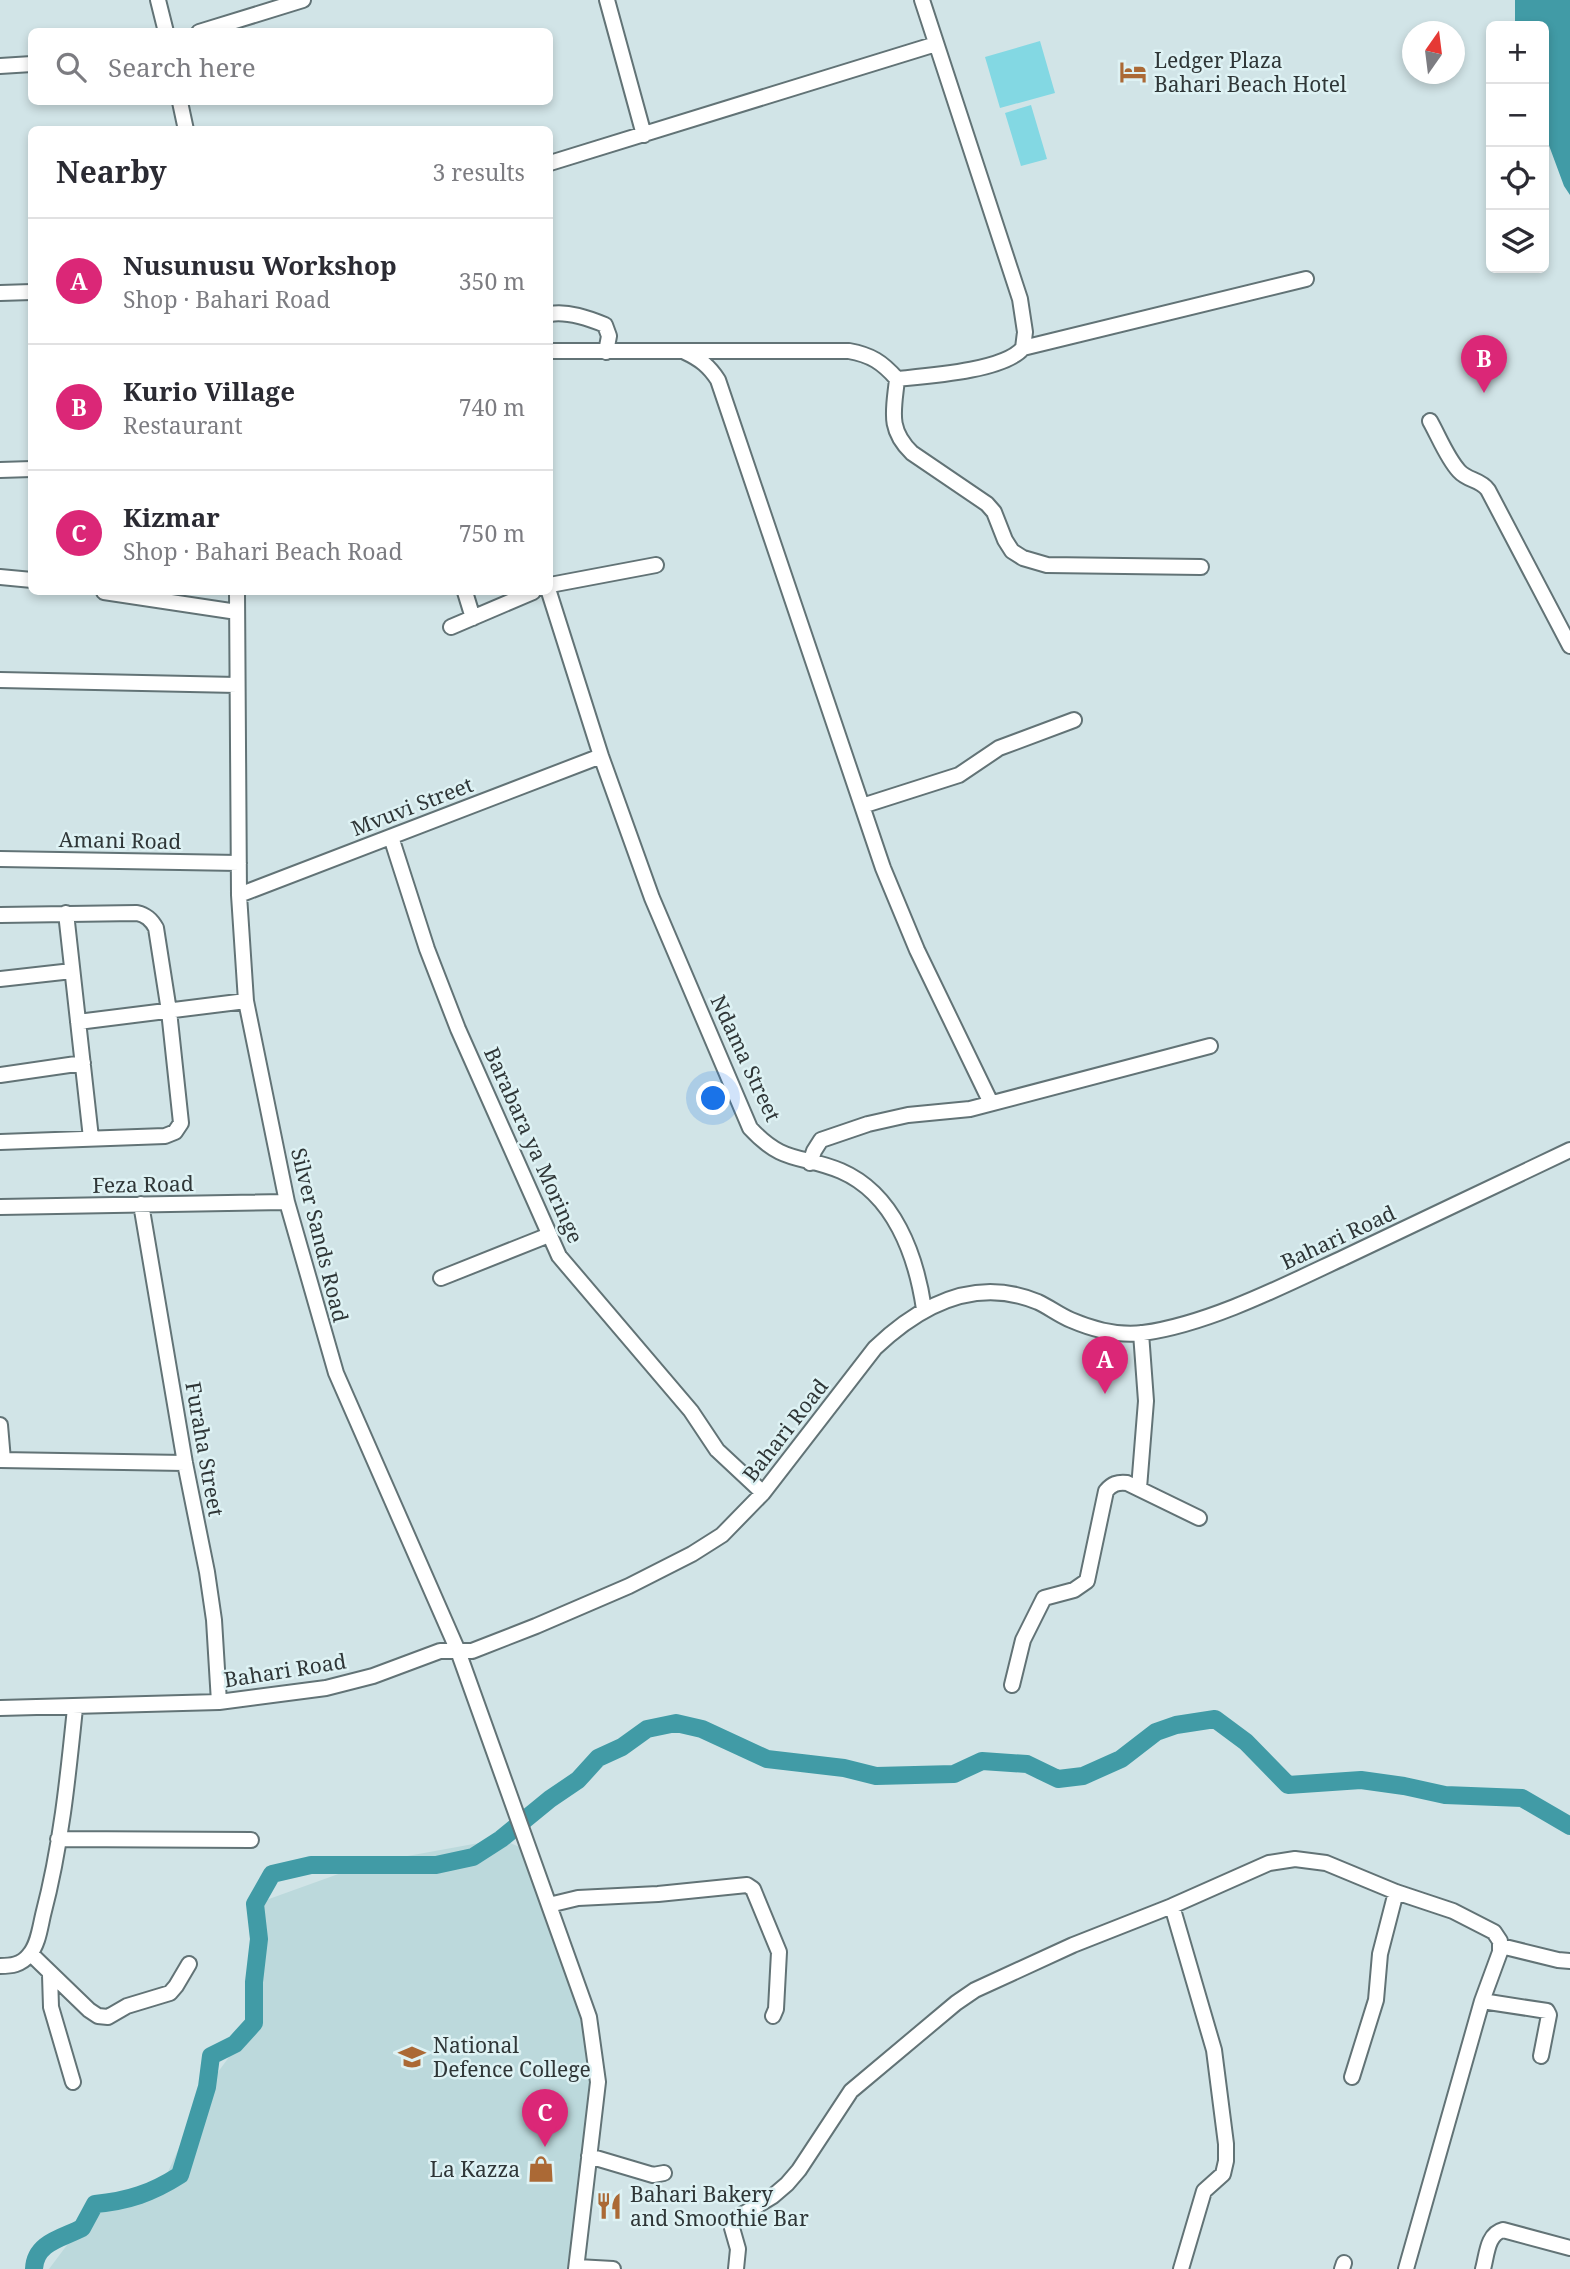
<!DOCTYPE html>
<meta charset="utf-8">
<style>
:root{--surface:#fff;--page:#f7f7f7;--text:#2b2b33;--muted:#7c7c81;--line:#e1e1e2;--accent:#db2777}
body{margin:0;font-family:"Noto Serif",serif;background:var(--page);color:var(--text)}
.controls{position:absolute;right:21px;top:21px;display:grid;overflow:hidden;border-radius:10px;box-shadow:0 4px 10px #0003}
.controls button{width:63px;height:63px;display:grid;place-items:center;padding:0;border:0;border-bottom:2px solid var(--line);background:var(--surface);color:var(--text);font:35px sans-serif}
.compass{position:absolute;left:1402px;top:21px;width:63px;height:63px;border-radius:50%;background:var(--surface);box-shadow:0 4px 10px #0003;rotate:14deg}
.you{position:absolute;left:714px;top:1099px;width:24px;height:24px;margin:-18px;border:5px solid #fff;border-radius:50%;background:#1a73e8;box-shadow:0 0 0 10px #1a73e833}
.badge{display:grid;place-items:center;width:46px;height:46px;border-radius:50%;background:var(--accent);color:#fff;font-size:23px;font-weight:700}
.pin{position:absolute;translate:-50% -58px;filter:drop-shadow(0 2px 4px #0008)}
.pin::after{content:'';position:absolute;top:37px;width:24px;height:21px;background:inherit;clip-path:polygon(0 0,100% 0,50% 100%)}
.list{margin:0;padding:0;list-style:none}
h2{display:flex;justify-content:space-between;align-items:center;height:91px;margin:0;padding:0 28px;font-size:30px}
h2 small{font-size:23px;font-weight:400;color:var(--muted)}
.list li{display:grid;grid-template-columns:46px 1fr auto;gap:21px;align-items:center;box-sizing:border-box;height:126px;padding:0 28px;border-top:2px solid var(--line)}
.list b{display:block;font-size:26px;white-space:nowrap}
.list p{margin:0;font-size:23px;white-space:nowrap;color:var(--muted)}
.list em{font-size:23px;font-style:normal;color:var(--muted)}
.icon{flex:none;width:38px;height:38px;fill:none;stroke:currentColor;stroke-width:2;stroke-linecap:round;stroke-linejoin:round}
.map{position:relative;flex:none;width:1570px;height:2269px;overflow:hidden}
.search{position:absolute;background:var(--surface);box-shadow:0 4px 10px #0003;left:28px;top:28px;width:525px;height:77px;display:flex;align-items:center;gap:18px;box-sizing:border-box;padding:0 24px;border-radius:10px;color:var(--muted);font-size:26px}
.panel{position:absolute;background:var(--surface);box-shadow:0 4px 10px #0003;left:28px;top:126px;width:525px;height:469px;border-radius:10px}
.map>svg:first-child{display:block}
</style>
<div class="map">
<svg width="1570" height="2269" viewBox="0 0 1570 2269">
<rect width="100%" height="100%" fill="#d1e4e7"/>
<path fill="#bcd9dc" d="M 501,1839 L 531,1852 L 589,2017 L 598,2082 L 576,2269 L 49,2269 L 88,2217 L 161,2187 L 207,2087 L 254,2023 L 255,1904 L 369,1863 Z"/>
<path fill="#83d8e3" d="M 1040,41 L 1055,93 L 1000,108 L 985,57 Z
M 1031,105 L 1047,159 L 1021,166 L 1005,113 Z"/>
<path fill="#419ba6" d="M 1515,0 L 1570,0 L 1570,195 L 1564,186 L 1544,132 L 1544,26 L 1515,26 Z"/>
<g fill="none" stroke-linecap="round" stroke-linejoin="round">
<path stroke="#419ba6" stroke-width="18" d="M 34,2269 C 35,2242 63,2238 82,2228 L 95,2204 C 128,2201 152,2193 180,2175 L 207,2087 L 211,2056 L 235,2044 L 254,2023 L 254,1982 L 259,1939 L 255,1904 L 272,1874 L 311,1865 L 436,1865 L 473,1857 L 501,1839 L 550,1799 L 578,1780 L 598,1758 L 622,1747 L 647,1729 L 676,1723 L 702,1729 L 767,1759 L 844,1768 L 876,1776 L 954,1774 L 982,1761 L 1027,1764 L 1058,1779 L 1083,1776 L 1121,1759 L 1156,1732 L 1176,1725 L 1215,1719 L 1246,1742 L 1288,1785 L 1361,1780 L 1404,1786 L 1445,1795 L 1522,1798 L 1570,1826"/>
<defs>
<path id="minor" d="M 158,0 L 166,32
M 607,0 L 644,135
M 922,0 L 1020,299 L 1025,332 L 1023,348
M 199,32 L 303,0
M 0,66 L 32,64
M 180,102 L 186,130
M 550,163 L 936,44
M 0,293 L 32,292
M 550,314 C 568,311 588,318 605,325 L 609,336 L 606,352
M 550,351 L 849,351 C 871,355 882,362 897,379 C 894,410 887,429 912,453 L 987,504 L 994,512 L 1005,540 L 1012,551 L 1023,558 L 1047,565 L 1201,567
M 685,352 C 700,359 709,366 718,380 L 883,868 L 917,950 L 991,1103
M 897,379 C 927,376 1004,371 1023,348 L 1306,279
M 1430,421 C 1439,437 1447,458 1459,471 C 1468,481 1480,479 1488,490 L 1570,646
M 0,470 L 32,469
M 0,577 L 32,580
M 550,585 L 656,565
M 104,592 L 237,612
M 237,592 L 239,895 L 246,1001 L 287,1202 L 336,1373 L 458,1651 L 589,2017 L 598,2082 L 576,2269
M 465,592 L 473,618
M 549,592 L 601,756 L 652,898 L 750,1128 C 784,1165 801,1154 841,1171 C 894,1194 916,1255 924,1309
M 451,627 L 533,592
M 0,680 L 237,685
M 862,806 L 959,775 L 999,748 L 1074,720
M 391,837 L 427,949 L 458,1029 L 559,1256 L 691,1411 L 717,1450 L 763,1493
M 0,859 L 239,863
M 239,895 L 601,756
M 66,913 L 91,1138
M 0,915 L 137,913 C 146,915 151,919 156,928 L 169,1011 L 181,1123 L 175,1132 L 165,1136 L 0,1142
M 0,979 L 72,971
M 78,1022 L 246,1001
M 0,1075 L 83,1063
M 810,1163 L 814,1151 L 821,1140 L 868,1124 L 908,1115 L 970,1109 L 1210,1046
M 141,1204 L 185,1463 L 207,1572 L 214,1620 L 219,1702
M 0,1207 L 287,1202
M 441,1278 L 549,1235
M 0,1425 L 3,1460
M 0,1460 L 185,1463
M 1139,1488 L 1146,1401 L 1141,1333
M 1012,1685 L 1023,1640 L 1044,1598 L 1074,1590 L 1087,1581 L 1106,1491 C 1112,1484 1117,1482 1127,1483 L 1199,1518
M 0,1708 L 219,1702 L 326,1688 L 373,1676 L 440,1651 L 472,1651 L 536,1626 L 629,1586 L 692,1554 L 722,1535 L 763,1493 L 875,1348 C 920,1305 976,1276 1038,1302 C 1049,1307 1059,1315 1071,1320 C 1092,1329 1119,1336 1143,1333 C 1209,1324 1285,1285 1345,1257 C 1420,1221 1495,1186 1570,1150
M 58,1839 L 251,1840
M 549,1905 L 578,1898 L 658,1894 L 747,1885 L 753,1889 L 779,1952 L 776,2009 L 773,2016
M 1172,1906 L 1214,2050 L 1226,2144 L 1226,2161 L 1223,2174 L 1204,2191 L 1181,2269
M 1501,1946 L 1558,1960 L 1570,1961
M 31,1954 L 89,2010 L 98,2016 L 108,2017 L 127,2006 L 170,1993 L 176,1986 L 189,1964
M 0,1966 C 11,1966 21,1965 29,1955 C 38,1945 40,1928 43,1915 C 61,1847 68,1777 75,1708
M 50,1975 L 51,2007 L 73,2082
M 1482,2001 L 1547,2011 L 1549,2015 L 1541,2056
M 1352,2077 L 1376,2000 L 1380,1954 L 1396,1892
M 589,2156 L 653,2175 L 664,2173
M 577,2267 L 613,2269
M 736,2269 L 738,2249 L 732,2228 L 735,2219 L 773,2196 L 787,2184 L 799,2170 L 851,2091 L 956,2003 L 975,1990 L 1073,1945 L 1172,1906 L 1269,1863 L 1295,1859 L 1326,1863 L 1396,1892 L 1453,1911 L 1494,1932 L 1500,1941 L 1500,1952 L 1482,2001 L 1406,2269
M 1342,2269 L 1344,2263
M 1483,2269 C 1487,2255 1487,2234 1503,2230 L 1570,2248"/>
</defs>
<use href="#minor" stroke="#627376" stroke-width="18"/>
<use href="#minor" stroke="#fff" stroke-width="14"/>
</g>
<defs>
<symbol id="hotel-bare" viewBox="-9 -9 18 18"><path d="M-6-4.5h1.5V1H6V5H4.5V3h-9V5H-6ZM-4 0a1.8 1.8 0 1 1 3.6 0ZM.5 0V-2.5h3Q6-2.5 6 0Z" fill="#ab6935" stroke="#def2f4" stroke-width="2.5" paint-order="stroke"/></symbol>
<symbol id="school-bare" viewBox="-9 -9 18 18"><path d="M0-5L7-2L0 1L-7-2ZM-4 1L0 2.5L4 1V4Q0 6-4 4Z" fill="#ab6935" stroke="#def2f4" stroke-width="2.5" paint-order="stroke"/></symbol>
<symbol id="shop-bare" viewBox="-9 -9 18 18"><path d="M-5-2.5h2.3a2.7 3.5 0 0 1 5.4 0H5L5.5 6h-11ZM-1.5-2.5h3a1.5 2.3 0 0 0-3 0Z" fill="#ab6935" stroke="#def2f4" stroke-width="2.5" paint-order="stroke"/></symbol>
<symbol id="restaurant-bare" viewBox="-9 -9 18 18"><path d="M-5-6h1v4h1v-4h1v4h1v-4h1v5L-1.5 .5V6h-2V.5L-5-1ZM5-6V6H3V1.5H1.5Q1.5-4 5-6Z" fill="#ab6935" stroke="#def2f4" stroke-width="2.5" paint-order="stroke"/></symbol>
</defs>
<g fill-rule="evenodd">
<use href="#hotel-bare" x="1114" y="53" width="38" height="38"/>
<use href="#school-bare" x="393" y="2038" width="38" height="38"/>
<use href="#shop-bare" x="522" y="2150" width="38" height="38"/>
<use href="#restaurant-bare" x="590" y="2187" width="38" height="38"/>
</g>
<g text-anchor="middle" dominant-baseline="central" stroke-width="5" stroke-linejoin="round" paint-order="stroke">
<g font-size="21" fill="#2f3637" stroke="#def2f4" text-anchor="start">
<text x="1154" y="60">Ledger Plaza<tspan x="1154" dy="24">Bahari Beach Hotel</tspan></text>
<text x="433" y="2045">National<tspan x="433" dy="24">Defence College</tspan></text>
<text x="520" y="2169" text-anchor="end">La Kazza</text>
<text x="630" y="2194">Bahari Bakery<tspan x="630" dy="24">and Smoothie Bar</tspan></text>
</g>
<g font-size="21" fill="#2f3637" stroke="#def2f4">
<text transform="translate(412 806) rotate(-21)">Mvuvi Street</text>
<text transform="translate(120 840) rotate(1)">Amani Road</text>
<text transform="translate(746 1058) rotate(65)">Ndama Street</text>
<text transform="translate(534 1145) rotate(66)">Barabara ya Moringe</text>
<text transform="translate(143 1184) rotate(-1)">Feza Road</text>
<text transform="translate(320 1235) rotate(76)">Silver Sands Road</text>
<text transform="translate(1338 1237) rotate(-25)">Bahari Road</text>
<text transform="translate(785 1430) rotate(-52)">Bahari Road</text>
<text transform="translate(205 1449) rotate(80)">Furaha Street</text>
<text transform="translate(285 1670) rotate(-9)">Bahari Road</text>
</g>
</g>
</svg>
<div class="controls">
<button>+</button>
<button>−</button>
<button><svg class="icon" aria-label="locate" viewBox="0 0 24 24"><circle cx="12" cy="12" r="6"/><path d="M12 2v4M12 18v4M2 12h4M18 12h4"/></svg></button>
<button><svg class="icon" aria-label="layers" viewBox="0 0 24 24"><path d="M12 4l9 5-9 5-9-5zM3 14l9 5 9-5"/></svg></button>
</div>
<svg class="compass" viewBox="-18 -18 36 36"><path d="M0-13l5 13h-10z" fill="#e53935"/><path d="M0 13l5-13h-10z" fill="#7c7c81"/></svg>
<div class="you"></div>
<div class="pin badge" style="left:1105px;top:1394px">A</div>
<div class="pin badge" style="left:1484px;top:393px">B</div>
<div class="pin badge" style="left:545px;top:2147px">C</div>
<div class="search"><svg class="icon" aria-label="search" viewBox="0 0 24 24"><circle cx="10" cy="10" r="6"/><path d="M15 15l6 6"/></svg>Search here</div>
<section class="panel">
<h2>Nearby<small>3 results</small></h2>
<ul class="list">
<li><span class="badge">A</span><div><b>Nusunusu Workshop</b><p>Shop · Bahari Road</p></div><em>350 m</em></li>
<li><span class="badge">B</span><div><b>Kurio Village</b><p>Restaurant</p></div><em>740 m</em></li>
<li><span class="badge">C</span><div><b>Kizmar</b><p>Shop · Bahari Beach Road</p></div><em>750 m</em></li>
</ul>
</section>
</div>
